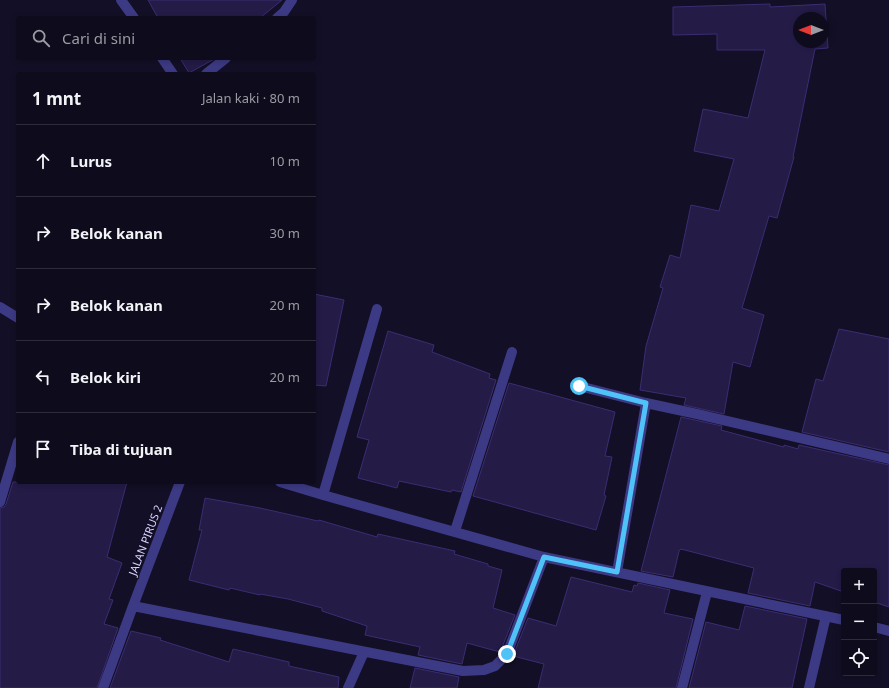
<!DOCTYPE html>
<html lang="id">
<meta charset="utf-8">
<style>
:root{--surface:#0e0b1c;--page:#1c1929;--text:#f1f3f6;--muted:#9b9ba3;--line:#2e2b3b}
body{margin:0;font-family:"Noto Sans",sans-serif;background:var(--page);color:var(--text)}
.controls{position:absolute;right:12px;bottom:12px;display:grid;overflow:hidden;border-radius:4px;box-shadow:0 2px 6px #0003}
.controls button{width:36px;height:36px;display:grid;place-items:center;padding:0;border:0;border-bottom:1px solid var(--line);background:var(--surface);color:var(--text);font:20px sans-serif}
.compass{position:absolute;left:793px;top:12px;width:36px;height:36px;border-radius:50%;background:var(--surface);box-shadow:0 2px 6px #0003;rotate:270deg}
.stop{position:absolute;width:12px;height:12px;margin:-9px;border:3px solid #4fc3f7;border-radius:50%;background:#fff}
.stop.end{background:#4fc3f7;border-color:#fff;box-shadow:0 1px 4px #0008}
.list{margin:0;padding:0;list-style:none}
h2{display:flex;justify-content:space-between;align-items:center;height:52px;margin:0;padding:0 16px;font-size:17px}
h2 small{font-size:13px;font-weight:400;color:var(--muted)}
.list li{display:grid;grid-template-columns:26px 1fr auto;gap:12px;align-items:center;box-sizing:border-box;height:72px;padding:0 16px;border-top:1px solid var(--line)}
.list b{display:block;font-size:15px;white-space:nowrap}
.list em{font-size:13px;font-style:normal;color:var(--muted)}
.icon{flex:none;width:22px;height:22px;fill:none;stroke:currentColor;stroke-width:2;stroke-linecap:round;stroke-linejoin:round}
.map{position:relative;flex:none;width:889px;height:688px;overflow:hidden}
.search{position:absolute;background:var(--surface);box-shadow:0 2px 6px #0003;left:16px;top:16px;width:300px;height:44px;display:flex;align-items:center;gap:10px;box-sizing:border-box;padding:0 14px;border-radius:4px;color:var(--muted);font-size:15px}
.panel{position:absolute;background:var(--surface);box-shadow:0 2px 6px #0003;left:16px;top:72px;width:300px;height:412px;border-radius:4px}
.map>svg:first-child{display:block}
</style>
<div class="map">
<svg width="889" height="688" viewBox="0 0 889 688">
<rect width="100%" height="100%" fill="#130f26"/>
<path fill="#241b47" stroke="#3b2d73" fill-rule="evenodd" d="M 148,0 L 282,0 L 260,18 L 158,18 Z
M 770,4 L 770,7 L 825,4 L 828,48 L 815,49 L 793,157 L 794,157 L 777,218 L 769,216 L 742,308 L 764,315 L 750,367 L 733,362 L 724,414 L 684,405 L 686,398 L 640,390 L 646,346 L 663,288 L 660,287 L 670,255 L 680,258 L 691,205 L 719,211 L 734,159 L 694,151 L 703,109 L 748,118 L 765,50 L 717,50 L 717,34 L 673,35 L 673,7 ZM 799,18 L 823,18 L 823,42 L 799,42 Z
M 180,58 L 216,58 L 189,73 Z
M 314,294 L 344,300 L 326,386 L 314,385 Z
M 839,329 L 889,339 L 889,452 L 802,432 L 816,379 L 823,381 Z
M 388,331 L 434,345 L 432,352 L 490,374 L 489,378 L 496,380 L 461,492 L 452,490 L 451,492 L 399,481 L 397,488 L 358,478 L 369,440 L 357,437 Z
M 509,383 L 615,412 L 605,456 L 612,457 L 604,495 L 606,496 L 596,530 L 473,496 Z
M 681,417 L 722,426 L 721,430 L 784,447 L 784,445 L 798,449 L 799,445 L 889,465 L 889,607 L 874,602 L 874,571 L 844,571 L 844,592 L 815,582 L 810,606 L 748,593 L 754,568 L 681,549 L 679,551 L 673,577 L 641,571 Z
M 13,482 L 127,482 L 107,557 L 122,563 L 109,599 L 113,600 L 104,624 L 118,628 L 97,688 L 0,688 L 0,508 L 4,507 L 6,504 Z
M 205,498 L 260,508 L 318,521 L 319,520 L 377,537 L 378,534 L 455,551 L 454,554 L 488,564 L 488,566 L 502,570 L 493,608 L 515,615 L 501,650 L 500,652 L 467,643 L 462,664 L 418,655 L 420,647 L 365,635 L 367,626 L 322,611 L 322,608 L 288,599 L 260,594 L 260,595 L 230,588 L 229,590 L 189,580 L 202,530 L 199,530 Z
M 571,577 L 632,592 L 634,585 L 637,586 L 638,583 L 670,590 L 664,613 L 693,619 L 676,688 L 538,688 L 544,664 L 513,656 L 528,618 L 556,626 Z
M 745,606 L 807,619 L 792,688 L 689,688 L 706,622 L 739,630 Z
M 131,631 L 161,638 L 160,640 L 229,662 L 233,649 L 289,662 L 289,666 L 339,677 L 338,688 L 110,688 Z
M 415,668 L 459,677 L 457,688 L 410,688 Z"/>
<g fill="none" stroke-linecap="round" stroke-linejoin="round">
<path stroke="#3d3a85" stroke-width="10" d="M 121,0 L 134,18
M 277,18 L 284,12 L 292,0
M 162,58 L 173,74
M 206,74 L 226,58
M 0,307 L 18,318
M 579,386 L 646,403 L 697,414 L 889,459
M 280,482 L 323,495 L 544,557 L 844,620
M 323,495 L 377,309
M 0,502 L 18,442
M 455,531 L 512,352
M 617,572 L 646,403
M 133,606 L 463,671 L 484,670 L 495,666 L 507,654 L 544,557
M 874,627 L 889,631
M 103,688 L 133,606 L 180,482
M 348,688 L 364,652
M 682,688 L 707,592
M 809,688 L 826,616"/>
</g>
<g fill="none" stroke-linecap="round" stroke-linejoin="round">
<path stroke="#4fc3f7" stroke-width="5" d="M 507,654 L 544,557 L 617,572 L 646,403 L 579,386"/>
</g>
<g text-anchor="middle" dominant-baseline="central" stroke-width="3" stroke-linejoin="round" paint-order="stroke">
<g font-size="11" fill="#d9d4ff" stroke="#130f26">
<text transform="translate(145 540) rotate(-69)">JALAN PIRUS 2</text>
</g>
</g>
</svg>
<div class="controls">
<button>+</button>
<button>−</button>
<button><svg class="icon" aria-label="locate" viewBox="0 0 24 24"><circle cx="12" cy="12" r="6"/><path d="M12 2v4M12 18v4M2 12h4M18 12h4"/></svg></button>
</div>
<svg class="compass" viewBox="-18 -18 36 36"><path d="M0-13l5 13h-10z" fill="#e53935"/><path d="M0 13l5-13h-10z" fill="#9b9ba3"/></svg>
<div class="stop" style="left:579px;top:386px"></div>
<div class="stop end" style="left:507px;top:654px"></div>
<div class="search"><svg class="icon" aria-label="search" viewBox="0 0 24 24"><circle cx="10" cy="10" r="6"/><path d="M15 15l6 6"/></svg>Cari di sini</div>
<section class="panel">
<h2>1 mnt<small>Jalan kaki · 80 m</small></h2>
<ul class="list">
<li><svg class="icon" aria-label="ahead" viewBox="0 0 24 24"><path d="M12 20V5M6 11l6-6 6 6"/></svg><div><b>Lurus</b></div><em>10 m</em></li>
<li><svg class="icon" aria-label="right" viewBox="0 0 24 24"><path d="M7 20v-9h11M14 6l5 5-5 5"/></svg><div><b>Belok kanan</b></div><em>30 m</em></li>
<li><svg class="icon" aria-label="right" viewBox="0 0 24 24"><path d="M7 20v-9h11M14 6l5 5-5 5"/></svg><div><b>Belok kanan</b></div><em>20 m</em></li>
<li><svg class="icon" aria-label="left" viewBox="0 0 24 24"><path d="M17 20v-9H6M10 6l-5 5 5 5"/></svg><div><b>Belok kiri</b></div><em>20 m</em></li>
<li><svg class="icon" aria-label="arrive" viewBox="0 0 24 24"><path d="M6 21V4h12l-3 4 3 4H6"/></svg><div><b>Tiba di tujuan</b></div></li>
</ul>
</section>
</div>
